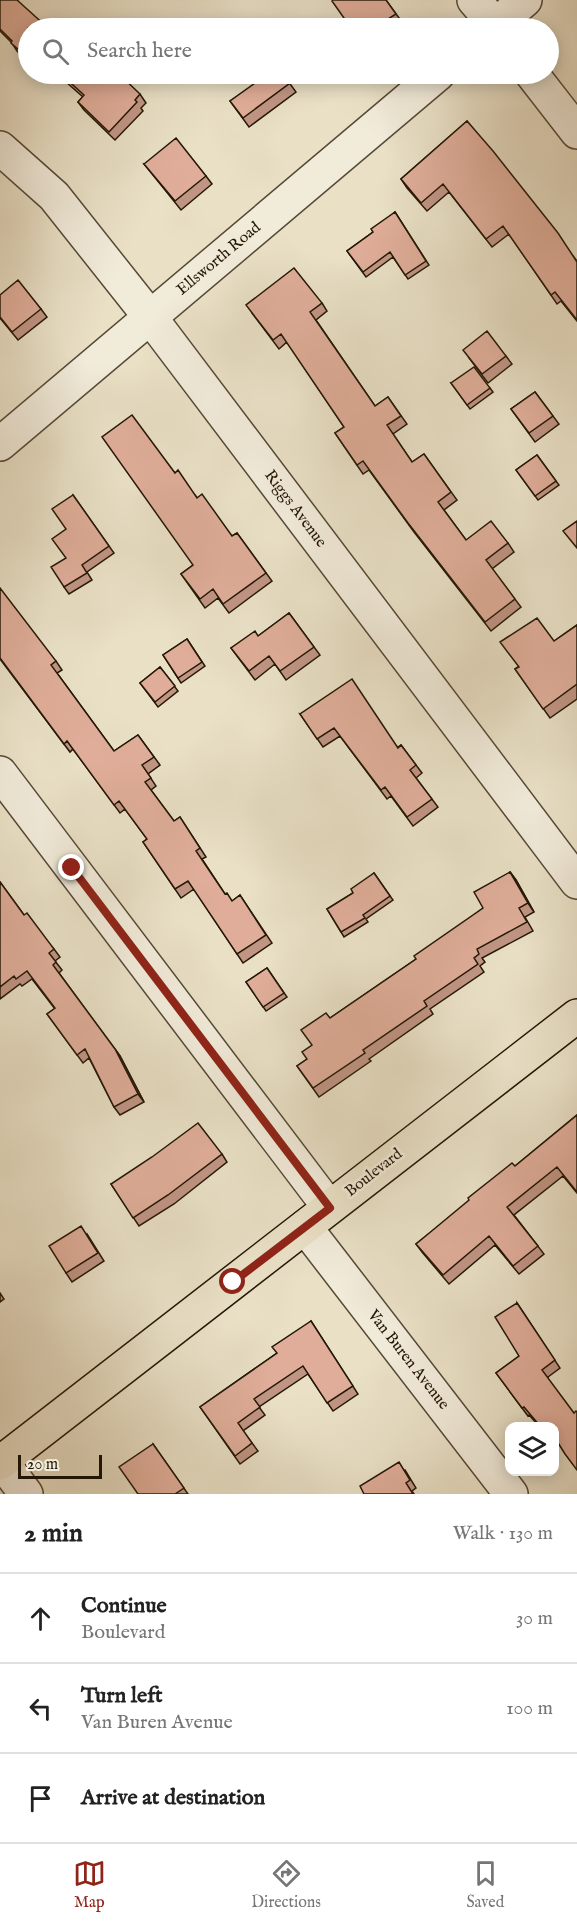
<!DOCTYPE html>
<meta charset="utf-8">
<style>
:root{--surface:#fff;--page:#f2f2f2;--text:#222;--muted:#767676;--line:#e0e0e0;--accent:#8f2418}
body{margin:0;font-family:"IM FELL English",serif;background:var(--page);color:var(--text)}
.controls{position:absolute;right:18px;bottom:18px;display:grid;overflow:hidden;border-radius:12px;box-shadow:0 3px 15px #0003}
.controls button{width:54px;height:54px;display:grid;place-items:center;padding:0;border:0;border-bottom:2px solid var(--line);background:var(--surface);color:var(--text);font:30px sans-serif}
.scale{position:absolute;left:18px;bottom:15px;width:84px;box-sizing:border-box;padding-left:6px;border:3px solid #241706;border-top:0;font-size:16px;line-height:21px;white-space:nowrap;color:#241706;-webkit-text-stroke:4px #f1ebda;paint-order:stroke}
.stop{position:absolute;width:18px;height:18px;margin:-14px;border:4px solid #8f2418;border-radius:50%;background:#fff}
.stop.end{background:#8f2418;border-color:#fff;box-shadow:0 2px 6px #0008}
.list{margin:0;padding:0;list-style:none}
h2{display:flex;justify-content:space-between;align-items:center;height:78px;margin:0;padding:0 24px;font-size:26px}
h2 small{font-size:20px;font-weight:400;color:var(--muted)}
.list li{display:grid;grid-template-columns:39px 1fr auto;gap:18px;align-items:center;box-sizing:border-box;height:90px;padding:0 24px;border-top:2px solid var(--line)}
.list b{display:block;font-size:22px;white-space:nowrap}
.list p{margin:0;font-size:20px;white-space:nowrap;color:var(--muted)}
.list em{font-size:20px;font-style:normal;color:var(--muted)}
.icon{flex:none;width:33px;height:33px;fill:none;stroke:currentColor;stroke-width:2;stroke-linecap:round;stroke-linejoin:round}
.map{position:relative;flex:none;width:577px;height:1494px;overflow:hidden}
.search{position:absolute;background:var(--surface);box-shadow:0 3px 15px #0003;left:18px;right:18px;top:18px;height:66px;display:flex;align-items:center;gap:15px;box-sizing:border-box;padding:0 21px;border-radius:33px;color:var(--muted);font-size:22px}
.sheet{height:348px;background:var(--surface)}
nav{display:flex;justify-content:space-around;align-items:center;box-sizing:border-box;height:84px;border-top:2px solid var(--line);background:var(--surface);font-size:16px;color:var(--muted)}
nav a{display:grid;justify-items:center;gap:3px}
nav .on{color:var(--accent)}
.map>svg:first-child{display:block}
</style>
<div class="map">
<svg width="577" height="1494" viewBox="0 0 577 1494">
<rect width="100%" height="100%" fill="#e9e0c6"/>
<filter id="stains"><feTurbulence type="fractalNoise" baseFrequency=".00333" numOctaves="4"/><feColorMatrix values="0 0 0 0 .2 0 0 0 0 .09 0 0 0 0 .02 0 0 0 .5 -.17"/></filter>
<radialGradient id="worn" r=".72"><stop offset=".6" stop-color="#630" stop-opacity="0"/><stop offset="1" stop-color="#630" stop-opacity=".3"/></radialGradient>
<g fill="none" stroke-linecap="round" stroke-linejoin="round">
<defs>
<path id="minor" d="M 474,0 L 498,28
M 492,28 L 525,0
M 532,74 L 577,132
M 0,148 L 54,196 L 150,317 L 577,882
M 0,444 L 438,74
M 0,773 L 329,1207
M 305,1227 L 511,1494
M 0,1459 L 26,1494"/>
<path id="major" d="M 0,1463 L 577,1016"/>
</defs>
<use href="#minor" stroke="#554936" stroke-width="36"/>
<use href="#major" stroke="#241706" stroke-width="36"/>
<use href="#minor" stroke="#f1ebda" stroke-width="33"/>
<use href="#major" stroke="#e9e0c6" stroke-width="33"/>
</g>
<path fill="#c09584" stroke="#241706" stroke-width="1.5" d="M 0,0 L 18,0 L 17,1 L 28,28 L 28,61 L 17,51 L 12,43 L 0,31 Z
M 386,0 L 402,22 L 392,28 L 351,28 Z
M 57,74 L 98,74 L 102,77 L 140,94 L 146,103 L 141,108 L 143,111 L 115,140 L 84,110 L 78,102 L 83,97 Z
M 283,74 L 296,92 L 249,127 L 230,101 Z
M 467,121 L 577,261 L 577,321 L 561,301 L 557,304 L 509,234 L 492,247 L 449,192 L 427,211 L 407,188 L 401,179 Z
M 144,164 L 206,176 L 212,184 L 181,210 Z
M 395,212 L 429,265 L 408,279 L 393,257 L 366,277 L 347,251 L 373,232 Z
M 0,295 L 41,309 L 47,317 L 18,340 L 0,318 Z
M 322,303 L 327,311 L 316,320 L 375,406 L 388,397 L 407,424 L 393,434 L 412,462 L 424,454 L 457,500 L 444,510 L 466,540 L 508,543 L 514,552 L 492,569 L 521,607 L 491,631 L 414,532 L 369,470 L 363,474 L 335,433 L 344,427 L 287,342 L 279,349 L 252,313 Z
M 506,356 L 512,364 L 488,383 L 469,358 Z
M 451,383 L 490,388 L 493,392 L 470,409 Z
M 535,392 L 559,424 L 535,442 L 511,409 Z
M 537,455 L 559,485 L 538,500 L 516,470 Z
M 175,473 L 232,536 L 237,533 L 272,581 L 229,613 L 218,598 L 205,608 L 181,574 L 193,565 Z
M 73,495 L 114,553 L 87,572 L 92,580 L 69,594 L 64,587 L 66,558 L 66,529 Z
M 289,613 L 320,655 L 286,680 L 275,664 L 255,680 L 231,648 L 258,636 Z
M 577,625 L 577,699 L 550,718 L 515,669 Z
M 187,639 L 205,666 L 181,683 L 163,655 Z
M 0,659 L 56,661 L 62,670 L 57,673 L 114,751 L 138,735 L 160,765 L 148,774 L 156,786 L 151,790 L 174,821 L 180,817 L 206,857 L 202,859 L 225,894 L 232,901 L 240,895 L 272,943 L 243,963 L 194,889 L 181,898 L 143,842 L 147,839 L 125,809 L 120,813 L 73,749 L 70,752 Z
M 160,667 L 178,691 L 158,707 L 140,683 Z
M 300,714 L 398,747 L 401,745 L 422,773 L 416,778 L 438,807 L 413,826 L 391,796 L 387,799 L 340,736 L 323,747 Z
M 510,872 L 516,880 L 534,912 L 525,917 L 533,931 L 482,958 L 485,962 L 480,966 L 484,972 L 430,1009 L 433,1014 L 369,1059 L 371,1061 L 319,1097 L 297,1066 L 307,1059 L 312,1045 L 330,1018 L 416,959 L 483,908 Z
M 374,873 L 393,900 L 366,919 L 368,922 L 344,937 L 327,909 L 353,893 Z
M 0,882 L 24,915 L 54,949 L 60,957 L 55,961 L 62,970 L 59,973 L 120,1056 L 144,1102 L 120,1115 L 114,1107 L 89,1058 L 83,1063 L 47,1014 L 55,1009 L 32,979 L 22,986 L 20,984 L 0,999 Z
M 267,968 L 287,997 L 266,1011 L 246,982 Z
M 577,1115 L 577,1193 L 563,1176 L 514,1215 L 544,1254 L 519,1274 L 495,1245 L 449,1284 L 422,1252 L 416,1244 L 515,1166 Z
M 222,1154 L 227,1162 L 174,1204 L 139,1226 L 111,1184 Z
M 87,1234 L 104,1261 L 72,1282 L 66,1273 Z
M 0,1293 L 4,1299 L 0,1302 Z
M 517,1303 L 560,1368 L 548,1377 L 555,1426 L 539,1426 L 529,1415 L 528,1416 L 496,1373 L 519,1356 Z
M 311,1321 L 358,1394 L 333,1411 L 308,1374 L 259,1407 L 265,1415 L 243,1431 L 258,1451 L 240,1464 L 200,1407 L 277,1353 Z
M 153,1444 L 188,1494 L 138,1494 Z
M 405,1470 L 416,1488 L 412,1491 L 414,1494 L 364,1494 Z"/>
<path fill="#9c796b" stroke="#241706" stroke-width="1.5" d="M 45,74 L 56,74 L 50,80 Z
M 510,872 L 516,880 L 534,912 L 528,903 Z
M 115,1049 L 120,1056 L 144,1102 L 138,1094 Z"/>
<path fill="#dfad99" stroke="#241706" stroke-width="1.5" d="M 0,0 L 17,0 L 48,28 L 28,28 L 28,58 L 11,43 L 12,41 L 0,29 Z
M 333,0 L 386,0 L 396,14 L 374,28 L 351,28 L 332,1 Z
M 154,25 L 157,28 L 149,28 Z
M 61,74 L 98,74 L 102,77 L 106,74 L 119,74 L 140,94 L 135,100 L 137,102 L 109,132 L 78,102 L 84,95 Z
M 251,74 L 283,74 L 290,83 L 243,118 L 230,101 L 255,83 L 249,75 Z
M 467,121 L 493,151 L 558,233 L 577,262 L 577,320 L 555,292 L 551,295 L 503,226 L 486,239 L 443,184 L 421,203 L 401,179 Z
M 176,138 L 206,176 L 175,201 L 144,164 Z
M 395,212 L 426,261 L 405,275 L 390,252 L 363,272 L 347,251 L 373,232 L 371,229 Z
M 294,268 L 322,303 L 310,312 L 375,406 L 388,397 L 401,416 L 387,425 L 412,462 L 424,454 L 451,492 L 438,502 L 466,540 L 491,521 L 508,543 L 486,560 L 515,599 L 485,622 L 408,523 L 363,461 L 357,465 L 335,433 L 344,427 L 281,334 L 273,340 L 246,305 Z
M 18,280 L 41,309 L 12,332 L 0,317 L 0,295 Z
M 487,331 L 506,356 L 482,374 L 463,350 Z
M 474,367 L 490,388 L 467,405 L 451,383 Z
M 535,392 L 553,416 L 529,433 L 511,409 Z
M 132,415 L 175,473 L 178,470 L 197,498 L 202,494 L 232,536 L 237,533 L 266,573 L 223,604 L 213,589 L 200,599 L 181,574 L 193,565 L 102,437 Z
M 537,455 L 556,481 L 535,496 L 516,470 Z
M 73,495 L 109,546 L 82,565 L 87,573 L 64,587 L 51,567 L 66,558 L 52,539 L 66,529 L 52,509 Z
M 577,521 L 577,548 L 563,531 Z
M 0,588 L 56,661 L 51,665 L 114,751 L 138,735 L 154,757 L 142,765 L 151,778 L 145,782 L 174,821 L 180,817 L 200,848 L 196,851 L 225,894 L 227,893 L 232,901 L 240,895 L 266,935 L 237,954 L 188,881 L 175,889 L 143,842 L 147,839 L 119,801 L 114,805 L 67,741 L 64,744 L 0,658 Z
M 289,613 L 314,647 L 280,671 L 269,656 L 249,671 L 231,648 L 255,631 L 258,636 Z
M 537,618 L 554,641 L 577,625 L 577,684 L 543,709 L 515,669 L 519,667 L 500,642 Z
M 187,639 L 202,662 L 178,678 L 163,655 Z
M 160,667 L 175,686 L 155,702 L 140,683 Z
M 352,679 L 398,748 L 401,745 L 416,765 L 410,770 L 432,799 L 407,817 L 385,787 L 381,790 L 334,728 L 317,739 L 300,714 Z
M 510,872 L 528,903 L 519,908 L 527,922 L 477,949 L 479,954 L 474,958 L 478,964 L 424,1001 L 427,1006 L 363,1050 L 365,1053 L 313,1088 L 297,1066 L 307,1059 L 302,1052 L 312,1045 L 301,1030 L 326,1013 L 330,1018 L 416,959 L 414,956 L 483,908 L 474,892 Z
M 374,873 L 390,896 L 363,915 L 365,918 L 341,932 L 327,909 L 353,893 L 351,889 Z
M 0,882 L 24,915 L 27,913 L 54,949 L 49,953 L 56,962 L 53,965 L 115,1049 L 138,1094 L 114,1107 L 85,1049 L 77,1055 L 47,1014 L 55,1008 L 27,971 L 16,979 L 14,976 L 0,987 Z
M 267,968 L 284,993 L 263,1007 L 246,982 Z
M 577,1115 L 577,1192 L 557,1167 L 507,1207 L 538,1246 L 513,1266 L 489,1236 L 443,1275 L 416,1244 L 469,1200 L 468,1198 L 512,1163 L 515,1166 Z
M 198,1123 L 222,1154 L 168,1195 L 133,1218 L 111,1184 L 152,1157 Z
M 81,1226 L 98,1253 L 66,1273 L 49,1246 Z
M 517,1303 L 555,1360 L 542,1370 L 574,1413 L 576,1411 L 577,1412 L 577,1470 L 565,1454 L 555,1438 L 555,1426 L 540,1426 L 524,1407 L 522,1408 L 496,1373 L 519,1356 L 495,1317 Z
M 311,1321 L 353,1386 L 327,1403 L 303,1366 L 254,1399 L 260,1407 L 238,1423 L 252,1443 L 235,1456 L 200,1407 L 277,1353 L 272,1347 Z
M 153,1444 L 184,1488 L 175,1494 L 138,1494 L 119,1467 Z
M 399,1462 L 410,1480 L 406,1483 L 413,1494 L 364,1494 L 360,1486 Z"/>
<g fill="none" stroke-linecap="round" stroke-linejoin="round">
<path stroke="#8f2418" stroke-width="8" d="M 72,868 L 330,1208 L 233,1282"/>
</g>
<g text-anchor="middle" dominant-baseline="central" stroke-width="5" stroke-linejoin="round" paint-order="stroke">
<g font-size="16" fill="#241706" stroke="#f1ebda">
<text transform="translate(219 259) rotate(-40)">Ellsworth Road</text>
<text transform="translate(295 509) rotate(53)">Riggs Avenue</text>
<text transform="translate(374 1173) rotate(-38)">Boulevard</text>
<text transform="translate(408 1360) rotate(52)">Van Buren Avenue</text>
</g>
</g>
<rect width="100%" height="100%" filter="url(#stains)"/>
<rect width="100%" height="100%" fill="url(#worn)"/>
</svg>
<div class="controls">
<button><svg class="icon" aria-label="layers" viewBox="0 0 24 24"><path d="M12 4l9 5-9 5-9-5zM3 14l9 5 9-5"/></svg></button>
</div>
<div class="scale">20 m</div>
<div class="stop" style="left:233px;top:1282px"></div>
<div class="stop end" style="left:72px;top:868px"></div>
<div class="search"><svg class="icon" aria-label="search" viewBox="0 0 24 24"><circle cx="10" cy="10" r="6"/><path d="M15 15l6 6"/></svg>Search here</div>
</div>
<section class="sheet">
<h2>2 min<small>Walk · 130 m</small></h2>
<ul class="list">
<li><svg class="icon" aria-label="ahead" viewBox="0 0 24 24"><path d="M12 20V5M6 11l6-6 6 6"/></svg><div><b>Continue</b><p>Boulevard</p></div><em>30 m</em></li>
<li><svg class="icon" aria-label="left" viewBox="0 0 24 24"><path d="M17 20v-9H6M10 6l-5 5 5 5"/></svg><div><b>Turn left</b><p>Van Buren Avenue</p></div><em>100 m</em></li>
<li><svg class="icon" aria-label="arrive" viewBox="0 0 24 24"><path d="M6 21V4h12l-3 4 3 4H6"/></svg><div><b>Arrive at destination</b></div></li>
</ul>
</section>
<nav>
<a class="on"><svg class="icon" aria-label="map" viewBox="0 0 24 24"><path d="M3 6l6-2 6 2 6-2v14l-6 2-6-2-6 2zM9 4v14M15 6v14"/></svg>Map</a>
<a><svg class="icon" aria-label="directions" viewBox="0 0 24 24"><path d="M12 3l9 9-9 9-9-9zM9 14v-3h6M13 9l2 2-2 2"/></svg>Directions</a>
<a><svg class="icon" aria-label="saved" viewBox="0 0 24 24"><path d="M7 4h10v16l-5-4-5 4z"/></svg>Saved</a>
</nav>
